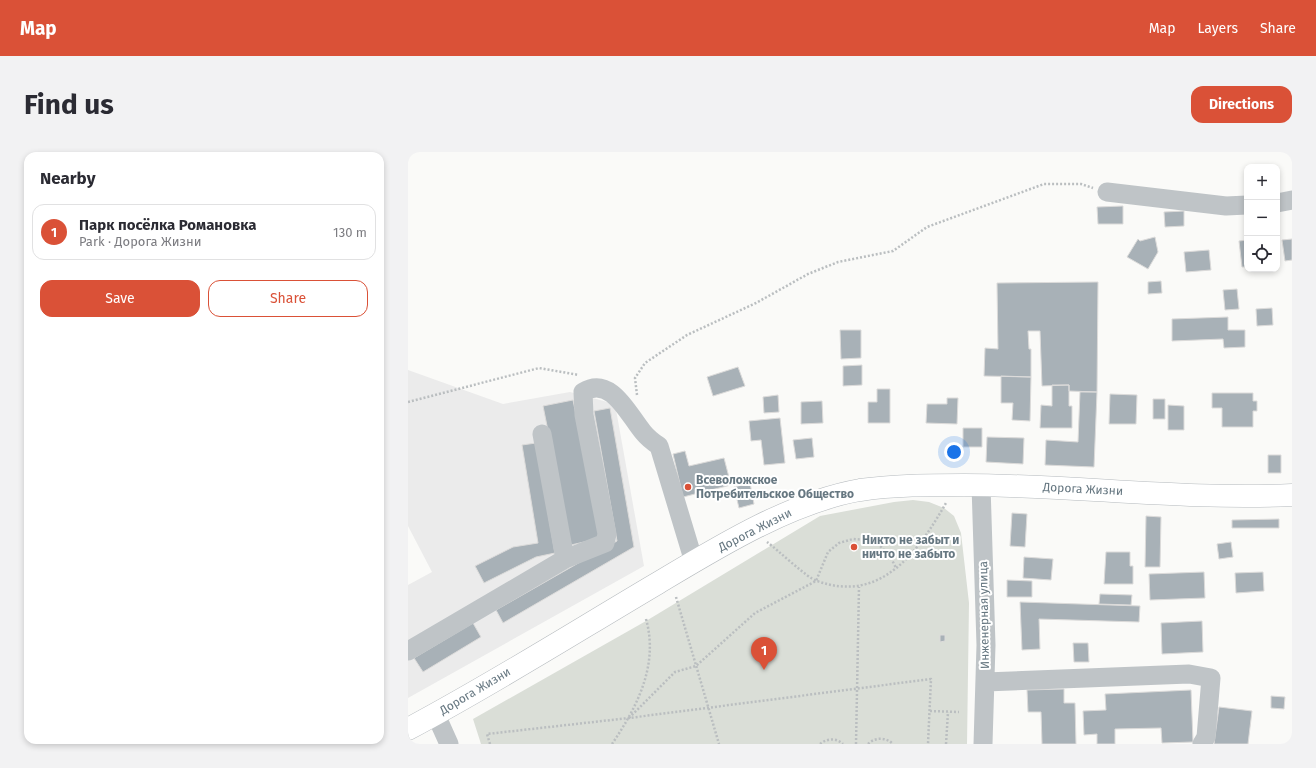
<!DOCTYPE html>
<meta charset="utf-8">
<style>
:root{--surface:#fff;--page:#f2f2f3;--text:#2b2b33;--muted:#7c7c81;--line:#e1e1e2;--accent:#da5137}
body{margin:0;font-family:"Fira Sans",sans-serif;background:var(--page);color:var(--text)}
.controls{position:absolute;right:12px;top:12px;display:grid;overflow:hidden;border-radius:8px;box-shadow:0 2px 6px #0003}
.controls button{width:36px;height:36px;display:grid;place-items:center;padding:0;border:0;border-bottom:1px solid var(--line);background:var(--surface);color:var(--text);font:20px sans-serif}
.you{position:absolute;left:546px;top:300px;width:14px;height:14px;margin:-10px;border:3px solid #fff;border-radius:50%;background:#1a73e8;box-shadow:0 0 0 6px #1a73e833}
.badge{display:grid;place-items:center;width:26px;height:26px;border-radius:50%;background:var(--accent);color:#fff;font-size:13px;font-weight:700}
.pin{position:absolute;translate:-50% -33px;filter:drop-shadow(0 1px 2px #0008)}
.pin::after{content:'';position:absolute;top:21px;width:14px;height:12px;background:inherit;clip-path:polygon(0 0,100% 0,50% 100%)}
.list{margin:0;padding:0;list-style:none}
h2{display:flex;justify-content:space-between;align-items:center;height:52px;margin:0;padding:0 16px;font-size:17px}
h2 small{font-size:13px;font-weight:400;color:var(--muted)}
.list li{display:grid;grid-template-columns:26px 1fr auto;gap:12px;align-items:center;box-sizing:border-box;height:56px;margin:0 8px 8px;padding:0 8px;border:1px solid var(--line);border-radius:12px}
.list b{display:block;font-size:15px;white-space:nowrap}
.list p{margin:0;font-size:13px;white-space:nowrap;color:var(--muted)}
.list em{font-size:13px;font-style:normal;color:var(--muted)}
.actions{display:flex;gap:8px;padding:12px 16px}
.actions a{flex:1;padding:9px 0;border:1px solid var(--accent);border-radius:12px;text-align:center;font-size:14px;color:var(--accent)}
.actions .main{background:var(--accent);color:#fff}
.icon{flex:none;width:22px;height:22px;fill:none;stroke:currentColor;stroke-width:2;stroke-linecap:round;stroke-linejoin:round}
.map{position:relative;flex:none;width:884px;height:592px;overflow:hidden;border-radius:12px}
header{display:flex;align-items:center;gap:24px;box-sizing:border-box;height:56px;padding:0 20px;background:var(--accent);color:#fff}
header strong{font-size:19px}
nav{display:flex;gap:22px;margin-inline-start:auto;font-size:14px}
.intro{display:flex;align-items:center;justify-content:space-between;box-sizing:border-box;height:96px;padding:0 24px}
h1{margin:0;font-size:28px}
.button{padding:10px 18px;border-radius:12px;background:var(--accent);color:#fff;font-size:14px;font-weight:700}
main{display:flex;gap:24px;padding:0 24px}
aside{flex:1;background:var(--surface);border-radius:12px;box-shadow:0 2px 6px #0003}
.map>svg:first-child{display:block}
</style>
<header>
<strong>Map</strong>
<nav><a>Map</a><a>Layers</a><a>Share</a></nav>
</header>
<div class="intro"><h1>Find us</h1><a class="button">Directions</a></div>
<main>
<aside>
<h2>Nearby<small></small></h2>
<ul class="list">
<li><span class="badge">1</span><div><b>Парк посёлка Романовка</b><p>Park · Дорога Жизни</p></div><em>130 m</em></li>
</ul>
<div class="actions"><a class="main">Save</a><a>Share</a></div>
</aside>
<div class="map">
<svg width="884" height="592" viewBox="0 0 884 592">
<rect width="100%" height="100%" fill="#fafaf8"/>
<path fill="#ebebeb" d="M 0,218 L 95,252 L 162,240 L 207,252 L 236,414 L 0,546 L 0,433 L 24,420 L 0,374 Z"/>
<path fill="#daded7" d="M 505,348 L 521,350 L 536,356 L 546,364 L 553,381 L 561,451 L 559,592 L 73,592 L 65,567 L 238,469 L 412,364 L 486,350 Z"/>
<path fill="#a8b1b7" stroke="#dcdbda" d="M 715,54 L 715,72 L 690,72 L 689,55 Z
M 776,59 L 776,74 L 757,75 L 756,60 Z
M 747,85 L 750,100 L 740,117 L 719,105 L 730,87 L 732,89 Z
M 884,87 L 884,108 L 877,109 L 874,88 Z
M 839,88 L 839,115 L 834,115 L 831,89 Z
M 801,98 L 803,118 L 778,120 L 776,100 Z
M 753,129 L 754,141 L 740,142 L 740,130 Z
M 690,130 L 689,240 L 661,239 L 661,233 L 634,234 L 632,179 L 620,179 L 621,197 L 623,197 L 623,225 L 576,224 L 577,196 L 590,197 L 589,131 Z
M 829,137 L 831,157 L 817,158 L 815,138 Z
M 864,156 L 865,173 L 849,174 L 848,157 Z
M 820,165 L 820,178 L 837,178 L 837,195 L 816,196 L 815,187 L 764,189 L 764,167 Z
M 432,178 L 453,178 L 453,206 L 433,207 Z
M 454,213 L 454,233 L 435,234 L 435,214 Z
M 330,215 L 337,234 L 305,244 L 299,225 Z
M 593,224 L 623,225 L 622,269 L 604,268 L 605,251 L 593,251 Z
M 644,233 L 661,233 L 661,254 L 664,254 L 664,276 L 632,276 L 633,253 L 644,254 Z
M 469,237 L 482,237 L 482,271 L 460,271 L 460,250 L 469,250 Z
M 672,240 L 689,240 L 686,315 L 637,313 L 638,288 L 670,290 Z
M 804,241 L 845,241 L 845,249 L 849,249 L 849,259 L 845,259 L 845,275 L 814,275 L 814,256 L 804,256 Z
M 702,242 L 729,243 L 728,272 L 701,272 Z
M 370,243 L 371,260 L 356,261 L 355,245 Z
M 539,246 L 550,246 L 549,272 L 518,271 L 519,252 L 539,252 Z
M 745,247 L 757,247 L 757,267 L 745,267 Z
M 165,248 L 193,386 L 163,393 L 135,254 Z
M 414,249 L 415,271 L 393,272 L 393,250 Z
M 760,253 L 776,254 L 776,278 L 760,278 Z
M 202,256 L 226,395 L 95,471 L 88,458 L 209,389 L 186,259 Z
M 372,266 L 377,311 L 356,313 L 353,288 L 343,289 L 341,269 Z
M 555,276 L 574,276 L 574,295 L 555,295 Z
M 579,285 L 616,286 L 615,312 L 578,310 Z
M 404,286 L 406,305 L 388,307 L 385,288 Z
M 128,291 L 147,401 L 128,405 L 76,431 L 67,414 L 105,395 L 130,391 L 114,293 Z
M 277,299 L 281,314 L 316,306 L 323,333 L 275,345 L 265,302 Z
M 860,303 L 873,303 L 873,321 L 860,321 Z
M 342,331 L 346,352 L 331,356 L 326,335 Z
M 604,361 L 619,362 L 617,395 L 602,394 Z
M 738,364 L 753,365 L 752,415 L 737,415 Z
M 871,367 L 871,376 L 824,376 L 824,368 Z
M 823,390 L 825,405 L 811,407 L 809,392 Z
M 698,400 L 722,400 L 722,414 L 725,414 L 725,432 L 696,432 Z
M 616,405 L 645,407 L 643,428 L 615,426 Z
M 796,420 L 797,446 L 742,448 L 741,422 Z
M 855,420 L 856,439 L 828,441 L 827,421 Z
M 599,428 L 624,429 L 624,445 L 599,445 Z
M 692,442 L 724,443 L 723,453 L 691,452 Z
M 612,450 L 732,454 L 731,470 L 631,467 L 632,497 L 614,498 Z
M 794,469 L 795,500 L 754,502 L 753,471 Z
M 65,471 L 73,485 L 15,520 L 6,506 Z
M 532,483 L 537,483 L 537,489 L 532,490 Z
M 665,491 L 680,491 L 681,510 L 666,510 Z
M 656,537 L 656,551 L 667,551 L 668,592 L 634,592 L 633,560 L 620,560 L 619,538 Z
M 783,538 L 785,590 L 754,591 L 753,576 L 707,577 L 707,592 L 689,592 L 689,582 L 676,583 L 675,559 L 698,558 L 697,542 Z
M 863,544 L 877,545 L 876,557 L 863,556 Z
M 811,555 L 844,559 L 840,592 L 806,592 Z"/>
<g fill="none" stroke-linecap="round" stroke-linejoin="round">
<defs>
<path id="major" d="M 0,577 C 85,532 167,480 250,431 C 310,395 383,350 452,338 C 486,333 522,333 556,333 C 665,333 775,348 884,343"/>
</defs>
<use href="#major" stroke="#b5babe" stroke-width="23"/>
<path stroke="#babec0" stroke-width="2.5" stroke-dasharray="2 2" stroke-linecap="butt" d="M 229,243 L 227,226 L 237,211 L 279,183 L 348,151 L 400,122 L 430,110 L 485,99 L 519,75 L 636,32 L 673,32 L 685,36
M 0,250 L 131,216 L 171,223
M 359,390 C 370,398 399,426 409,429 C 473,452 510,400 538,351
M 268,445 L 311,592
M 522,559 L 551,560
M 221,566 L 267,520 L 288,514 L 347,461 L 408,429 L 420,400 L 431,391 L 445,387 L 459,388 L 471,393 L 482,404 L 488,416
M 82,592 L 79,582 L 221,566 L 523,527 L 520,592
M 204,592 C 229,555 251,513 238,467
M 412,592 C 419,586 429,586 435,592
M 448,592 L 451,435
M 460,592 C 467,585 478,585 485,592
M 538,592 L 540,560"/>
<path stroke="#bfc4c7" stroke-width="19" d="M 699,40 L 818,54 L 839,53
M 869,51 L 884,48
M 134,282 L 157,407
M 573,333 L 578,493 L 575,592
M 0,499 L 157,407 L 197,391 L 199,382 L 176,263 L 175,240 C 203,223 220,262 235,280 C 239,285 245,290 251,294 L 286,410
M 577,530 L 781,522 L 803,526 L 798,585 L 794,592
M 28,563 L 41,592"/>
<use href="#major" stroke="#fff" stroke-width="22"/>
</g>
<g fill="#da5137" stroke="#fff" stroke-width="1.5">
<circle cx="280" cy="335" r="4"/>
<circle cx="446" cy="395" r="4"/>
</g>
<g text-anchor="middle" dominant-baseline="central" stroke-width="4" stroke-linejoin="round" paint-order="stroke">
<g font-size="12" font-weight="bold" fill="#667781" stroke="#fff" text-anchor="start">
<text x="288" y="328">Всеволожское<tspan x="288" dy="14">Потребительское Общество</tspan></text>
<text x="454" y="388">Никто не забыт и<tspan x="454" dy="14">ничто не забыто</tspan></text>
</g>
<g font-size="12" fill="#667781" stroke="#fff">
<text transform="translate(675 337) rotate(3)">Дорога Жизни</text>
<text transform="translate(347 378) rotate(-27)">Дорога Жизни</text>
<text transform="translate(576 463) rotate(-91)">Инженерная улица</text>
<text transform="translate(67 539) rotate(-31)">Дорога Жизни</text>
</g>
</g>
</svg>
<div class="controls">
<button>+</button>
<button>−</button>
<button><svg class="icon" aria-label="locate" viewBox="0 0 24 24"><circle cx="12" cy="12" r="6"/><path d="M12 2v4M12 18v4M2 12h4M18 12h4"/></svg></button>
</div>
<div class="you"></div>
<div class="pin badge" style="left:356px;top:518px">1</div>
</div>
</main>
